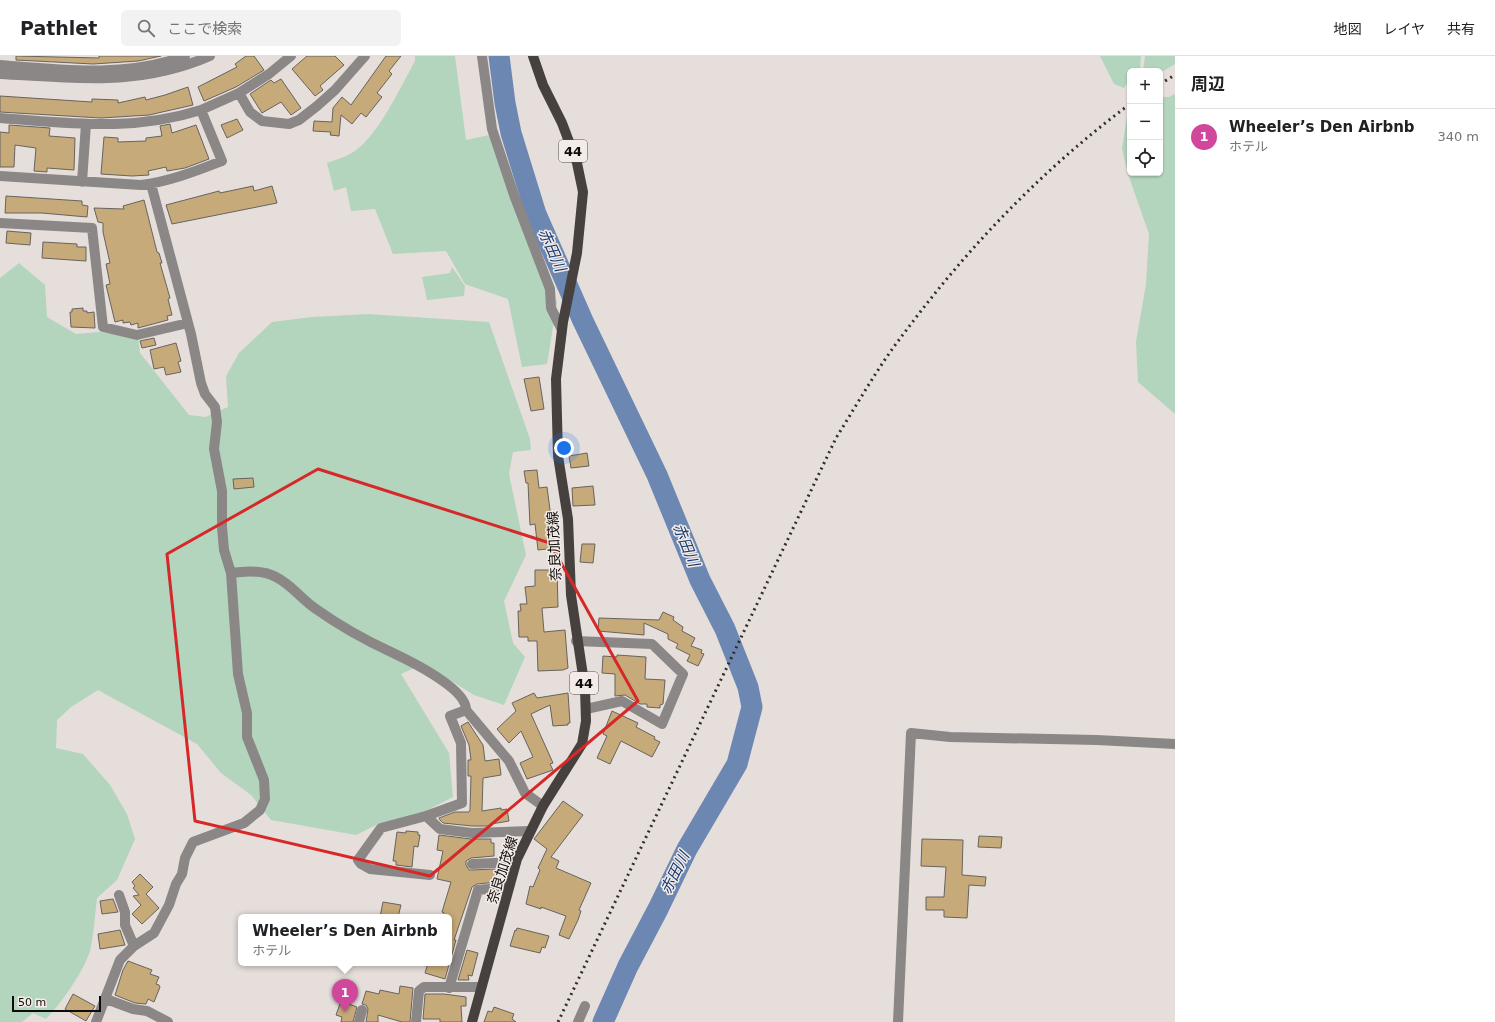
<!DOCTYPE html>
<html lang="ja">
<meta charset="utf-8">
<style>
:root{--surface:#fff;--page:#f2f2f2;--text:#202124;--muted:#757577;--line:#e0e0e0;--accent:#7c3aed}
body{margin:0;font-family:"DejaVu Sans","Noto Sans JP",sans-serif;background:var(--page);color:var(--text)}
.controls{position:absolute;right:12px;top:12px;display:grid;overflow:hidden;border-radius:6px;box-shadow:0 1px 3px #0004}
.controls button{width:36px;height:36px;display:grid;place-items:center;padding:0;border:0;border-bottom:1px solid var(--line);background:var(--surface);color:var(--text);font:20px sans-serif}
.scale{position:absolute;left:12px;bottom:10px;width:89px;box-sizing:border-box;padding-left:4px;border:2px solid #0e0c0a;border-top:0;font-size:11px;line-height:14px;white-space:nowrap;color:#0e0c0a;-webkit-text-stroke:3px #f3ebe8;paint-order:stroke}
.you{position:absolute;left:564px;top:392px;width:14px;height:14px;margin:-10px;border:3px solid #fff;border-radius:50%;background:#1a73e8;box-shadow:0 0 0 6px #1a73e833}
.badge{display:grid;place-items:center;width:26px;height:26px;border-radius:50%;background:var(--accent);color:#fff;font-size:13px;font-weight:700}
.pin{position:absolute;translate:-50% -33px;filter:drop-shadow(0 1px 2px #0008)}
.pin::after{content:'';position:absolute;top:21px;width:14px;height:12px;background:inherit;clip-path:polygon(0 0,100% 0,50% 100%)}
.popup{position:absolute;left:238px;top:858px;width:214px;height:52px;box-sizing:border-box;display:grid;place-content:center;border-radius:6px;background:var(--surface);filter:drop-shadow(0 1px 3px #0005);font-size:13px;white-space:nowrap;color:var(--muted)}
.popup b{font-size:15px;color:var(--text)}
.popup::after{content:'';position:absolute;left:50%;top:100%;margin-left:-8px;border:8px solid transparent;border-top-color:var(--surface)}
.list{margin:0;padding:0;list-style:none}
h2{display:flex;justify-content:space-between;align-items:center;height:52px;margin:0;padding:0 16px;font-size:17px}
h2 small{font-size:13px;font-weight:400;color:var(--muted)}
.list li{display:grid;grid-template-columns:26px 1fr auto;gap:12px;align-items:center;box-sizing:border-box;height:56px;padding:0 16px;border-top:1px solid var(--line)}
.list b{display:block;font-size:15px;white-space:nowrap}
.list p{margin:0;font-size:13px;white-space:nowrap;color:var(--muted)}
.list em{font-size:13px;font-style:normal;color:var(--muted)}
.icon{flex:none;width:22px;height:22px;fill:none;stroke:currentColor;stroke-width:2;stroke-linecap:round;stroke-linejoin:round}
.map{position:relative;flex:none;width:1175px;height:966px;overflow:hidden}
header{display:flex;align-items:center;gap:24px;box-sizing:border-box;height:56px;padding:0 20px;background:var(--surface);border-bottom:1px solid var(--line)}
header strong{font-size:19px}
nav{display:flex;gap:22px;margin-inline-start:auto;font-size:14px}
.search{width:280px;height:36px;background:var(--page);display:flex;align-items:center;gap:10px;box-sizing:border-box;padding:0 14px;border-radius:6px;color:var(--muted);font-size:15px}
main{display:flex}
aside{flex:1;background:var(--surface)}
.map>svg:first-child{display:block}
</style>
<header>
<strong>Pathlet</strong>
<div class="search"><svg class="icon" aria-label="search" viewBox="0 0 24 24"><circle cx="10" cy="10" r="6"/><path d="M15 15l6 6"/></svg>ここで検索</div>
<nav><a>地図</a><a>レイヤ</a><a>共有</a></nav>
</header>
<main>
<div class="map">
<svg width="1175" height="966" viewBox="0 0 1175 966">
<rect width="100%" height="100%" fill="#e6dedb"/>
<path fill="#b3d4bd" d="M 415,0 L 455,0 L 466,84 L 494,78 L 557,246 L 547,308 L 522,311 L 508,243 L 465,228 L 446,195 L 393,198 L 375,153 L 351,155 L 346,131 L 334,135 L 327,107 C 334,104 343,102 350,98 C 376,85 401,30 415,5 Z
M 1100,0 L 1141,0 L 1140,13 L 1138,15 L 1130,15 L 1130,23 L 1124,32 L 1114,28 Z
M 1145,0 L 1175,0 L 1175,8 L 1160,17 L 1160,15 L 1143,15 Z
M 1175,38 L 1175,358 L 1138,326 L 1136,286 L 1146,228 L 1149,178 L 1128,118 L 1122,93 L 1127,60 L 1130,58 L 1130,117 L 1160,117 L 1160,41 L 1169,41 Z
M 19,207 L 45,229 L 47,261 L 76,278 L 100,276 L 138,281 L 140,297 L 189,359 L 206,361 L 213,357 L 228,517 L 235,619 L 261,724 L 263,743 L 259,749 L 251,739 L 221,717 L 197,688 L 98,634 L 71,651 L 57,664 L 56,692 L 83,698 L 110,729 L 127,758 L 135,783 L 117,824 L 97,842 C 95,858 94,875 91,891 C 87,911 61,948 46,963 L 33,957 L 22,966 L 0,966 L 0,222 Z
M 452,211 L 465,230 L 464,240 L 427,244 L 422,221 L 450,217 Z
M 368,258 L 489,266 L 530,383 L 531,394 L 513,396 L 509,418 L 526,499 L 504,545 L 513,587 L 525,601 L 504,649 L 474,639 L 424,608 L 401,618 L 449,697 L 453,741 L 418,759 L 394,766 L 378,768 L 356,779 L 271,764 L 263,754 L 267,749 L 251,680 L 241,618 L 217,393 L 219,355 L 228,351 L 226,320 L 239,297 L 272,266 L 312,261 Z"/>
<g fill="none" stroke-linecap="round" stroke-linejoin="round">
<path stroke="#6c87b2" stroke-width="21" d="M 499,0 L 505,47 L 511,77 L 536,158 L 583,265 L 657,419 L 700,524 L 725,573 L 748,631 L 752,651 L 737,708 L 687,793 L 658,853 L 628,910 L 603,966"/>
</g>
<path fill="#c7aa7a" stroke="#67635e" d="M 16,0 L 99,2 L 99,0 L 161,0 L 138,5 L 93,8 L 16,4 Z
M 246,0 L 254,0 L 264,14 L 236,31 L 204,45 L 198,31 L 237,11 L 235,8 Z
M 307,0 L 335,0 L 344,9 L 320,30 L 323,34 L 315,40 L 292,13 Z
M 386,0 L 401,0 L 389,15 L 392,18 L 377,37 L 382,41 L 366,61 L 361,57 L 352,68 L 341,59 L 339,80 L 330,79 L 331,76 L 313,75 L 314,65 L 332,66 L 333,52 L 342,41 L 351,49 Z
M 281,23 L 301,52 L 291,59 L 281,46 L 262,57 L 250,38 L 271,24 L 274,27 Z
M 188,31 L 193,49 L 149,59 L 101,62 L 0,56 L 0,40 L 92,46 L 92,43 L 118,44 L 118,47 L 145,41 L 146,44 L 165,39 Z
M 237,63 L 243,74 L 227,82 L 221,69 Z
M 170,68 L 172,77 L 196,69 L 209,103 L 185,112 L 167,115 L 166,111 L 148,115 L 149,119 L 132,120 L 101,118 L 104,81 L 118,82 L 118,86 L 146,85 L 146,82 L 162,80 L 160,70 Z
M 9,69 L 50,72 L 49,80 L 75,82 L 74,114 L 47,112 L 47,116 L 34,115 L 36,92 L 15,89 L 14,111 L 0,111 L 0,76 L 9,77 Z
M 253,130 L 254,135 L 272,130 L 277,147 L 172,168 L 166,149 L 219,135 L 220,137 Z
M 6,140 L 82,145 L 82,149 L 88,150 L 87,161 L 42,157 L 5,157 Z
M 144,144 L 157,196 L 159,197 L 162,207 L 160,207 L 170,242 L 168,243 L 172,259 L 167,260 L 168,264 L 138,272 L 138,267 L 131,269 L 130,266 L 123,267 L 123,264 L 115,266 L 106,229 L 110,228 L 106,208 L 110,207 L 103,176 L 103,167 L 98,166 L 94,152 L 124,153 L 123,150 Z
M 7,175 L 31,177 L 30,189 L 6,187 Z
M 43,186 L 77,188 L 77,191 L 86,191 L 86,205 L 42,202 Z
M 83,252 L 83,255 L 87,255 L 87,257 L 94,256 L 95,272 L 71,271 L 70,256 L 72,256 L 72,253 Z
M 154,282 L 156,289 L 142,292 L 140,285 Z
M 176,287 L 181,305 L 178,306 L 181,316 L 166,319 L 164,311 L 154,313 L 150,294 Z
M 539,321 L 544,353 L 531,355 L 524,323 Z
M 587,397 L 589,410 L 571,412 L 569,400 Z
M 537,414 L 539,432 L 547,431 L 555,492 L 538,494 L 535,468 L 530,469 L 528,427 L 526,427 L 524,415 Z
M 253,422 L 254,431 L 234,433 L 233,423 Z
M 593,430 L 595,449 L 573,450 L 572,432 Z
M 582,488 L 595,488 L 593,507 L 580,506 Z
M 535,514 L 557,514 L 558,551 L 542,552 L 544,576 L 565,574 L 568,612 L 563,614 L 538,615 L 537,585 L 528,585 L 528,581 L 519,581 L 518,555 L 521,555 L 520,548 L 527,548 L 525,531 L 535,530 Z
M 663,556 L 674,561 L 673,564 L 683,571 L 682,575 L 695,582 L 691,590 L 702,594 L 701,597 L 704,598 L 698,610 L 687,605 L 690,599 L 676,592 L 678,588 L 668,583 L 668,578 L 644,567 L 644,579 L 598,575 L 599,562 L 659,564 Z
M 617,599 L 646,601 L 645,623 L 665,624 L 663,648 L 660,649 L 660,652 L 647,651 L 647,648 L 640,648 L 625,639 L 615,640 L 615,618 L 602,617 L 603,600 L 617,601 Z
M 534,637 L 537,642 L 568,637 L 570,667 L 568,667 L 568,669 L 553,670 L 550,649 L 531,658 L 553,707 L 550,708 L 553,714 L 527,723 L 520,707 L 533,701 L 521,675 L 509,687 L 497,673 L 516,655 L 512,647 Z
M 612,655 L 638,667 L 636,671 L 655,681 L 654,683 L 660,686 L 652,701 L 621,685 L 610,708 L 597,702 L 607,680 L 603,678 Z
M 468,666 L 483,689 L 485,705 L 499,703 L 501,719 L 483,722 L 482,755 L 501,752 L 501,754 L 507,753 L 509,765 L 491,768 L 491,770 L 472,770 L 443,767 L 440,764 L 439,762 L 455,756 L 469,756 L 470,754 L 471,720 L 468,720 L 468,704 L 471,704 L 469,689 L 461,670 Z
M 563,745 L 583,759 L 551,801 L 559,805 L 556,812 L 591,827 L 579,854 L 581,855 L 578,864 L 569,883 L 559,879 L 566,860 L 541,851 L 541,853 L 526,848 L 530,830 L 533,831 L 540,814 L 538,812 L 547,793 L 534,783 Z
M 406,775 L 418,776 L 418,779 L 420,779 L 418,791 L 414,790 L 412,811 L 396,809 L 396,805 L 393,805 L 397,776 L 406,777 Z
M 439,779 L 471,783 L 491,783 L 491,787 L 494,787 L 494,800 L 471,802 L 466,805 L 466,809 L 469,814 L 472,814 L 495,813 L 497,826 L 477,828 L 472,831 L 454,884 L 456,884 L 445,923 L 425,917 L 428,907 L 449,907 L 449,861 L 443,861 L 444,857 L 442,856 L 451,826 L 437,823 L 443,795 L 437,794 Z
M 979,780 L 1002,781 L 1001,792 L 978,791 Z
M 922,783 L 963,784 L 962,819 L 986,821 L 985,830 L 969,829 L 967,862 L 944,861 L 944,854 L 926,854 L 926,841 L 944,841 L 946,811 L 921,810 Z
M 140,818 L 153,831 L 146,838 L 159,852 L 142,868 L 132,858 L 141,849 L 133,840 L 139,839 L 133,832 L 135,830 L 132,826 Z
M 113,843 L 118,856 L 102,858 L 100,845 Z
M 383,846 L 401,849 L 398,861 L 380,861 Z
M 517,872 L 549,880 L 545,892 L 542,891 L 540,897 L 510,890 L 515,874 L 516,875 Z
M 120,874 L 125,889 L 100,893 L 98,878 Z
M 467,894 L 478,897 L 472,920 L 468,919 L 469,924 L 458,924 Z
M 128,905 L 152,914 L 150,918 L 159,921 L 156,928 L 159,929 L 160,931 L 154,946 L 148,943 L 146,948 L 135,947 L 115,939 L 123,914 Z
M 400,930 L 413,932 L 410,966 L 402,966 L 378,959 L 378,966 L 366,966 L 368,953 L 366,949 L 362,948 L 366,935 L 379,938 L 380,934 L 399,938 Z
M 73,938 L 95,950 L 86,965 L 65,953 Z
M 425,938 L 444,938 L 466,941 L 466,950 L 461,950 L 462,966 L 440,966 L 440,963 L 423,963 Z
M 341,945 L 357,951 L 353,966 L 341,966 L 342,961 L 336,959 Z
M 494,951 L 514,958 L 512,963 L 516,966 L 484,966 L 488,955 L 492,956 Z"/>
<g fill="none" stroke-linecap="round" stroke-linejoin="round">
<path stroke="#8b8787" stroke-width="10" d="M 482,0 L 492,73 L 514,139 L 550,233 L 551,252 L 562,274
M 0,9 C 61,14 125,22 185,0
M 0,18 C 75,22 139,31 210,0
M 239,37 L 269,18 L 291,0
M 0,62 C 72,67 131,76 201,54
M 0,120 L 141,129 C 168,126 196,115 222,105 L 201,54 L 239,37 L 250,56 L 262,65 L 289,68 L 299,64 L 317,50 L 335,34 L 365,0
M 82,126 L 86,68
M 0,167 L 92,172 L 103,271 L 137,279 L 188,267
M 231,517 C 244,515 263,514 276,521 C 292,529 302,544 316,553 C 340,570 365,584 391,596 C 408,604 467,632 466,654 L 509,705 L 525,737 L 543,750
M 576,585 L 652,588 L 683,618 L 662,668 L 622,645 L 586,653
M 426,760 L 440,773 L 472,777 L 530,775
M 472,808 L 516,806
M 430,819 L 370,813 L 361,808 L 358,804 L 381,772 L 426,760 L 462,747 L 461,687 L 450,660 L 466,654
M 119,839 L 125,856 L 125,869 L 134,890
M 449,932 L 478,834 L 509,831
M 106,943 L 133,953 L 147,955 L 168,966
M 96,966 L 120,904 L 134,890 L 154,877 L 169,849 L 176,828 L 182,818 L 185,802 L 193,786 L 244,767 L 260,754 L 265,743 L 264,724 L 247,681 L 247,657 L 238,618 L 231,517 L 224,494 L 222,471 L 222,435 L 214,393 L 217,366 L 215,351 L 205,338 L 201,327 L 191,278 L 151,128
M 359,966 L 362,954
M 416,966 L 419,935 L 424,931 L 481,931
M 578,966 L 585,950
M 898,966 L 911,677 L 950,681 L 1097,684 L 1175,688"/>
<path stroke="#46413f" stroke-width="10" d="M 472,966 L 517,803 L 543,750 L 582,688 L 586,665 L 585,633 L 571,539 L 568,463 L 558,400 L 556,323 L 563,266 L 577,197 L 583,136 L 577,107 L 562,67 L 543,29 L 533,0"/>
<path stroke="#302d2b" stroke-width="3" stroke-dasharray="2 4" stroke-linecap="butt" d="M 1160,28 L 1175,19
M 558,966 L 836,382 C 858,347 879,309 905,276 C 969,190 1044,112 1130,48"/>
</g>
<path fill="none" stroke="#d62828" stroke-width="3" stroke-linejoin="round" d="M 318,413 L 550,487 L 638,645 L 430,820 L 195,765 L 167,498 Z"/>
<g text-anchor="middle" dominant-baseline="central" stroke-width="3" stroke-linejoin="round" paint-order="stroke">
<g fill="#f3ebe8" stroke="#534f4d" stroke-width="1">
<rect x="559" y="84" width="28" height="22" rx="3"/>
<rect x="570" y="616" width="28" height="22" rx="3"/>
</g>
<g font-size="13" font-weight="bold" fill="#0e0c0a">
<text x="573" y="95">44</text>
<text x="584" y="627">44</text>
</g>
<g font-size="14" fill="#0e0c0a" stroke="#f3ebe8">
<text transform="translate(554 490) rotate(-93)">奈良加茂線</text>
<text transform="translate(502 814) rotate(-72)">奈良加茂線</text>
</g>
<g font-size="15" font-style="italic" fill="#173a6f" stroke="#f3ebe8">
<text transform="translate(552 194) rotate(66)">赤田川</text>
<text transform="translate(686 489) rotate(68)">赤田川</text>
<text transform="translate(675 817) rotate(-63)">赤田川</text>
</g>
</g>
</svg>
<div class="controls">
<button>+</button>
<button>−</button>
<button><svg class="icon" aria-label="locate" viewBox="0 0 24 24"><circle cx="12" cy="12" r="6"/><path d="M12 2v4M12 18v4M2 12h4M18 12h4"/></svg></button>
</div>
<div class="scale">50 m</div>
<div class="you"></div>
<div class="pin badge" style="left:345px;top:956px;background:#d1479c">1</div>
<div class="popup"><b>Wheeler’s Den Airbnb</b>ホテル</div>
</div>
<aside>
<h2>周辺<small></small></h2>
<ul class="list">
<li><span class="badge" style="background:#d1479c">1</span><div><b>Wheeler’s Den Airbnb</b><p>ホテル</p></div><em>340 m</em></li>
</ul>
</aside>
</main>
